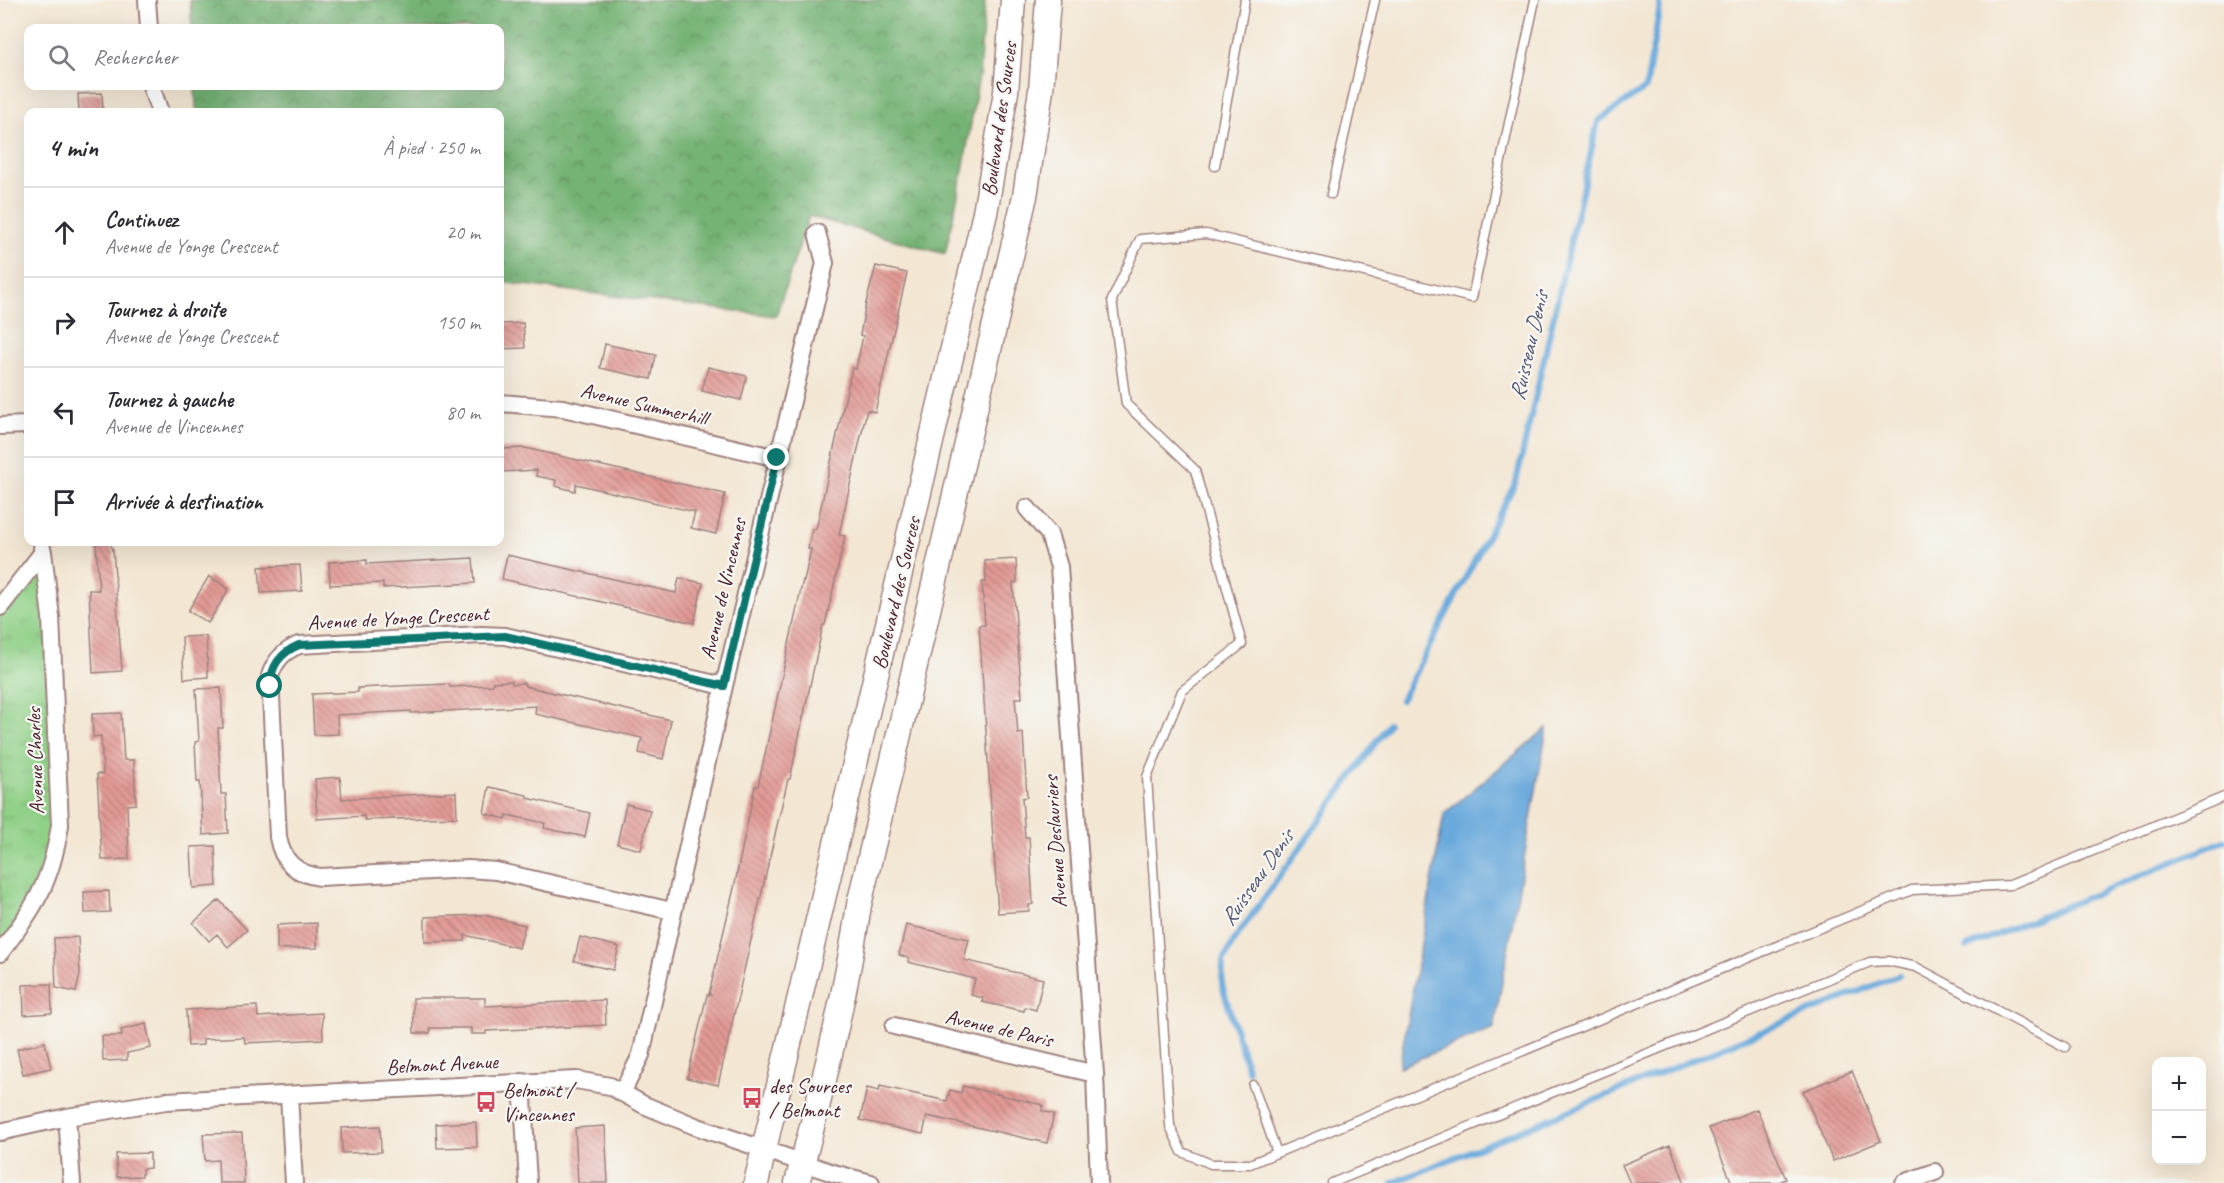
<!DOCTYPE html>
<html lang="fr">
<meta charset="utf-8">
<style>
:root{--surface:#fff;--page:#f7f7f7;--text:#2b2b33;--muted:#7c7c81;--line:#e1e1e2}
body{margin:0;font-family:Caveat,sans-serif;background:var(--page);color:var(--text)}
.controls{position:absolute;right:18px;bottom:18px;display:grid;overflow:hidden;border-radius:12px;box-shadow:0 6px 24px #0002}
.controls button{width:54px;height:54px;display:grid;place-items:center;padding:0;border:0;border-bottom:2px solid var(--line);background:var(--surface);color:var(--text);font:30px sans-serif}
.stop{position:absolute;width:18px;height:18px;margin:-14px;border:4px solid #0f766e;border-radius:50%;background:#fff}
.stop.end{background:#0f766e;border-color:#fff;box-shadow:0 2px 6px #0008}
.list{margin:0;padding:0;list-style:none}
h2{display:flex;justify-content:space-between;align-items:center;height:78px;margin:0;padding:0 24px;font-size:26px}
h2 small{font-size:20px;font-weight:400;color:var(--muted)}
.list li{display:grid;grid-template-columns:39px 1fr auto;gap:18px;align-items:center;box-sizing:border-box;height:90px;padding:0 24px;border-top:2px solid var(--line)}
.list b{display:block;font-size:22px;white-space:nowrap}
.list p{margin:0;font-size:20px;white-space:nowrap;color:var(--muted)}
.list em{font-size:20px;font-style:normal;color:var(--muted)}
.icon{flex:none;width:33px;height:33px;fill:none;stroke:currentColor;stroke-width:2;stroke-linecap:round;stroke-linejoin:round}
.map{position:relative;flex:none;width:2224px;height:1183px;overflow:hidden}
.search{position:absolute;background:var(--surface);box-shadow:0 6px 24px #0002;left:24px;top:24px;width:480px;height:66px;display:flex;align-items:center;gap:15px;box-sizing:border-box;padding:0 21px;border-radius:12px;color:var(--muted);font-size:22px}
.panel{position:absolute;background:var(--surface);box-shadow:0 6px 24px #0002;left:24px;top:108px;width:480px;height:438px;border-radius:12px}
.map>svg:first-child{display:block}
</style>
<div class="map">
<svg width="2224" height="1183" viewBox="0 0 2224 1183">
<defs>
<pattern id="forest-crowns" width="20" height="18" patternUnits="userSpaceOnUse" patternTransform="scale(1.5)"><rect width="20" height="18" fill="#74b274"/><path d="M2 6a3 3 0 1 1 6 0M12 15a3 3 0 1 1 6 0" fill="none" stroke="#61905f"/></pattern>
<pattern id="park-tufts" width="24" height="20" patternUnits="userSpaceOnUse" patternTransform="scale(1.5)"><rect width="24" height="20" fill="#90d087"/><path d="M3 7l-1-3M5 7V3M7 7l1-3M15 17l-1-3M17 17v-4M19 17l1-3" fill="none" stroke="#7eb275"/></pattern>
<pattern id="building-back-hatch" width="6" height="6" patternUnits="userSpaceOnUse" patternTransform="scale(1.5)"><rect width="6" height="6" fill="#e29a95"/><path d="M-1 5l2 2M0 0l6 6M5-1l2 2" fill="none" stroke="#b97d7a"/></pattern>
</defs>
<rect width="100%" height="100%" fill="#f6f6f2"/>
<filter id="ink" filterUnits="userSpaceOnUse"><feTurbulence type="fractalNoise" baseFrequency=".0167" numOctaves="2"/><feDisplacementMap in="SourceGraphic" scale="12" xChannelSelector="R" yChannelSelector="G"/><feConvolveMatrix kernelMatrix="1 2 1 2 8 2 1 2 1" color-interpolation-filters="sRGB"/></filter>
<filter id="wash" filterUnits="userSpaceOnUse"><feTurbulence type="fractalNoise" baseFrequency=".008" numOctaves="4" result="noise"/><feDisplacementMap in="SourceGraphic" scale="24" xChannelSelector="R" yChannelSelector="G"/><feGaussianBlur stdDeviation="1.35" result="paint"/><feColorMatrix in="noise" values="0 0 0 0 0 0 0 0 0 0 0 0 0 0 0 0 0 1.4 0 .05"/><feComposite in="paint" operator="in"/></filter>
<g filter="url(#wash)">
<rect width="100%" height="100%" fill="#f3e6d3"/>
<path fill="url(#forest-crowns)" stroke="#5f6850" stroke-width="1.5" d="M 190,0 L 985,0 L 979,75 L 963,171 L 945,254 L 809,216 L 776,316 L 500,282 L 500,112 L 199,112 L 196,107 L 195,86 L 500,86 L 500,28 L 192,28 Z"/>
<path fill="url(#park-tufts)" stroke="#6d7859" stroke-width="1.5" d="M 43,552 L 55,854 L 0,953 L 0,607 Z"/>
<path fill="#69a9dc" stroke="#5a6484" stroke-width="1.5" d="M 1547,728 L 1494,1028 L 1399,1067 L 1444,814 Z"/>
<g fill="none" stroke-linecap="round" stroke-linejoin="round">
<path stroke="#69a9dc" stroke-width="6" d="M 1401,700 L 1516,482 L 1598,121 L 1646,88 L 1661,0
M 1967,947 L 2224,841
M 1248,1071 L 1222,985 L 1223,962 L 1234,940 L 1389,724
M 1393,1183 L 1899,975"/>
</g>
<g id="blocks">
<path fill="url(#building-back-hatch)" d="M 102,93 L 103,112 L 79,112 L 78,94 Z
M 876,266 L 907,273 L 875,412 L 867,410 L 855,462 L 839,535 L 845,536 L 825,625 L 823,625 L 790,779 L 788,779 L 776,830 L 718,1085 L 687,1078 L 707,995 L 712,995 L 709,994 L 734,888 L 755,786 L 758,786 L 803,580 L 804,581 L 811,549 L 808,549 L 812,529 L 816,529 L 852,368 L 856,369 L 863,336 L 860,335 L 866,303 Z
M 523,323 L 525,348 L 500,349 L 500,324 Z
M 605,344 L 656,355 L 651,379 L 600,368 Z
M 708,367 L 747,376 L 741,400 L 702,391 Z
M 525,448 L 725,494 L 716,534 L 691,528 L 695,512 L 576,484 L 575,491 L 555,486 L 556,480 L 536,476 L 537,470 L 500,472 L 500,449 Z
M 96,542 L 111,542 L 112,550 L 113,549 L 122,671 L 93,673 L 89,590 L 99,590 Z
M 507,555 L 676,593 L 679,578 L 703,583 L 694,623 L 502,579 Z
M 473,558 L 475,583 L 383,588 L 383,583 L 330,585 L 329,562 L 367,560 L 367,564 Z
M 1016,559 L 1017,582 L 1013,583 L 1022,698 L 1015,698 L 1018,734 L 1023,733 L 1027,797 L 1022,798 L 1025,837 L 1029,837 L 1033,904 L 1029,905 L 1029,911 L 998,913 L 979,625 L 985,625 L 982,582 L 986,582 L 985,561 Z
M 300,565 L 302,591 L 261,593 L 259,567 Z
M 209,576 L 229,589 L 208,623 L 188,611 Z
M 206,636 L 208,677 L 184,679 L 182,637 Z
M 512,681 L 512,684 L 524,683 L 525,686 L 671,720 L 663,759 L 639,753 L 642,738 L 535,714 L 536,706 L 411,713 L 411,711 L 337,715 L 338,734 L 314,735 L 312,694 L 358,692 L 358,688 L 399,686 L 449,684 L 450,687 L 493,685 L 493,682 Z
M 221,688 L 223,728 L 218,728 L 221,794 L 226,794 L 228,833 L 203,835 L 200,782 L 197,782 L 195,742 L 199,741 L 196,689 Z
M 121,713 L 124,760 L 134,760 L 136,804 L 127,805 L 129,859 L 102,860 L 97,774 L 103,774 L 101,736 L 93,737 L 92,714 Z
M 340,777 L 342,799 L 456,792 L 457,817 L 365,820 L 364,816 L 317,819 L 315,779 Z
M 489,787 L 527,795 L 527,798 L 590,813 L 585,837 L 544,828 L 545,823 L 507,815 L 506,819 L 484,813 Z
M 626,804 L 650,810 L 641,850 L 617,844 Z
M 215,846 L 217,886 L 193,888 L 191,847 Z
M 109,891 L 110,912 L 85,913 L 84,892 Z
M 219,900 L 247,930 L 228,947 L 217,934 L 209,941 L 193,923 Z
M 484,915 L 525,925 L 519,948 L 465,935 L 465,941 L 425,942 L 425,917 Z
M 317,923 L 317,948 L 277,949 L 277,925 Z
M 906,925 L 969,939 L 964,960 L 1043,979 L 1036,1010 L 1025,1007 L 1024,1011 L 982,1002 L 983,998 L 971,995 L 975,979 L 908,962 L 909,958 L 899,955 Z
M 78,937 L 80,974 L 76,992 L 56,988 L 54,938 Z
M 580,937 L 619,947 L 613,970 L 574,961 Z
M 51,984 L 52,1013 L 24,1015 L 23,985 Z
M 413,998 L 485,998 L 485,1006 L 605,1000 L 606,1025 L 486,1031 L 486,1034 L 471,1034 L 471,1028 L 430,1028 L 430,1033 L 414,1033 Z
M 257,1006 L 258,1017 L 322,1013 L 323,1039 L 245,1043 L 244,1037 L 203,1039 L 203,1045 L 188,1046 L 186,1010 Z
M 146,1024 L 151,1048 L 127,1053 L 127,1060 L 103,1061 L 102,1036 L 122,1036 L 121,1030 Z
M 45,1042 L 51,1068 L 23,1074 L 17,1049 Z
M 1852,1071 L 1881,1141 L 1833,1161 L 1803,1091 Z
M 880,1086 L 947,1101 L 950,1090 L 961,1093 L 963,1086 L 1043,1105 L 1042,1111 L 1054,1114 L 1047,1143 L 927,1116 L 923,1134 L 860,1120 L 867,1088 L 879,1091 Z
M 1757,1109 L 1786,1179 L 1777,1183 L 1732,1183 L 1709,1128 Z
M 476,1122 L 477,1147 L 437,1148 L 436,1124 Z
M 380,1126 L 381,1152 L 342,1153 L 341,1128 Z
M 605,1126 L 608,1183 L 578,1183 L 575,1128 Z
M 242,1133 L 244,1183 L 219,1183 L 218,1160 L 205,1161 L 203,1134 Z
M 1670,1145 L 1685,1183 L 1630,1183 L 1622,1165 Z
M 150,1153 L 150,1168 L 142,1169 L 142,1176 L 117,1177 L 116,1154 Z"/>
</g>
</g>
<g filter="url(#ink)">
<use href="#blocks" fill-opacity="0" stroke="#9e827f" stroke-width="1.5"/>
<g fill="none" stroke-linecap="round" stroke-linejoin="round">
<defs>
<path id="lane" d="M 1535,0 L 1472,298 L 1206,234 L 1140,239 L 1112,300 L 1126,404 L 1195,470 L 1242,644 L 1182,691 L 1147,777 L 1170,1126 L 1182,1152 L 1211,1164 L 1250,1164 L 1912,890 L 2010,885 L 2224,797
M 1215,166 L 1245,0
M 1331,194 L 1375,0
M 1253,1085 L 1277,1153
M 1332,1183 L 1870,962 L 1888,961 L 1916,967 L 2065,1047"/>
<path id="street" d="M 147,0 L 149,28
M 151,86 L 160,112
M 500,403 L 563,408 L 777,458
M 0,426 L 28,425
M 1027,508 L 1049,534 L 1059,567 L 1095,1074 L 1099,1183
M 0,607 L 43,552 L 42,548
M 672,911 L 496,871 L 468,869 L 320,877 C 296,874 282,861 278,837 L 270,676 C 275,660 284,651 299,645 L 481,635 L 505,636 L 724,686
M 0,953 C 35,906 51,884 60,825 L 51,617 L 43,552
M 894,1026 L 1095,1074
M 522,1082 L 528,1183
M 622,1093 L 641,1055 L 724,686 L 825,263 L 817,233
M 289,1095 L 294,1183
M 67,1117 L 72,1183
M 0,1132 L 67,1117 L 166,1101 L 576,1080 L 610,1086 L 644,1105 L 695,1126 L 833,1173 L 871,1183
M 1904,1183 L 1935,1172"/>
<path id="secondary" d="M 756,1183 L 985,213 L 1006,92 L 1013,0
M 797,1183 C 822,1091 845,999 859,905 L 1025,196 L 1041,90 L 1048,0"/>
</defs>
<use href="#lane" stroke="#9e827f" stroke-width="11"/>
<use href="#street" stroke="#9e827f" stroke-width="20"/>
<use href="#secondary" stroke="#9e827f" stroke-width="27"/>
<use href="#lane" stroke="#fff" stroke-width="8"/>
<use href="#street" stroke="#fff" stroke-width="16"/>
<use href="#secondary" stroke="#fff" stroke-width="24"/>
</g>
</g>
<g fill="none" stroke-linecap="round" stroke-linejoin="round" filter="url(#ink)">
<path stroke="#0f766e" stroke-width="8" d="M 270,686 C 271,666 280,653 299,645 L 505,636 L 724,686 L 777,458"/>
</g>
<defs>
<symbol id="bus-bare" viewBox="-9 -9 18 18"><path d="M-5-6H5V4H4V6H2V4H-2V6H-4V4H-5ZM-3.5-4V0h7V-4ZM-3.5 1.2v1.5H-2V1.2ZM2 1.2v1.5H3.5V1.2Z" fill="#d1495b" stroke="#f6f6f2" stroke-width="2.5" paint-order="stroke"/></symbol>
</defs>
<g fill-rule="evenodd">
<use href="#bus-bare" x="737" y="1083" width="30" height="30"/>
<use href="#bus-bare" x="471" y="1087" width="30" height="30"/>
</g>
<g text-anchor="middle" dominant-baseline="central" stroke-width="4.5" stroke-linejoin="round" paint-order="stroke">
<g font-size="21" fill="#4a1f2b" stroke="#f6f6f2">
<text transform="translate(999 119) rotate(-82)">Boulevard des Sources</text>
<text transform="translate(644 404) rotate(13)">Avenue Summerhill</text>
<text transform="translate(723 589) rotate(-77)">Avenue de Vincennes</text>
<text transform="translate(896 593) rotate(-77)">Boulevard des Sources</text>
<text transform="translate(398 618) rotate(-3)">Avenue de Yonge Crescent</text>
<text transform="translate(35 761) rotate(-92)">Avenue Charles</text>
<text transform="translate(1055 842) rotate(-94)">Avenue Deslauriers</text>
<text transform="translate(999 1028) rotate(13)">Avenue de Paris</text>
<text transform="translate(442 1064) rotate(-3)">Belmont Avenue</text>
</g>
<g font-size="21" fill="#4a1f2b" stroke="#f6f6f2" text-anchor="start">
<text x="769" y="1086">des Sources<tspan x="769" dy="24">/ Belmont</tspan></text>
<text x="503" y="1090">Belmont /<tspan x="503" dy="24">Vincennes</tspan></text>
</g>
<g font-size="22" font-style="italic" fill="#565672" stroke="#f6f6f2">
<text transform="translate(1529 346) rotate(-77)">Ruisseau Denis</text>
<text transform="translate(1257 878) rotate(-55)">Ruisseau Denis</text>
</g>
</g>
</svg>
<div class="controls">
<button>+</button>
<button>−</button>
</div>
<div class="stop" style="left:270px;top:686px"></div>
<div class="stop end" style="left:777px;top:458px"></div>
<div class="search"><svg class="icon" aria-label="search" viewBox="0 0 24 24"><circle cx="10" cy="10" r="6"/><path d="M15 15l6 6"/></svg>Rechercher</div>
<section class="panel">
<h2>4 min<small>À pied · 250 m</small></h2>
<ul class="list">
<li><svg class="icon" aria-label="ahead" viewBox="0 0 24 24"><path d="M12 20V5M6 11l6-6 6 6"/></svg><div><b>Continuez</b><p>Avenue de Yonge Crescent</p></div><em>20 m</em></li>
<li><svg class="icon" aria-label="right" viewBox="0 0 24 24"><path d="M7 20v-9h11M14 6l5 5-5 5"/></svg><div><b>Tournez à droite</b><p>Avenue de Yonge Crescent</p></div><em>150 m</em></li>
<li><svg class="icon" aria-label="left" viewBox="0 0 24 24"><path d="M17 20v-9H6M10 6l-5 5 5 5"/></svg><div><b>Tournez à gauche</b><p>Avenue de Vincennes</p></div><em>80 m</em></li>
<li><svg class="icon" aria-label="arrive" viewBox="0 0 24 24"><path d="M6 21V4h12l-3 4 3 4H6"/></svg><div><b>Arrivée à destination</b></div></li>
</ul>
</section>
</div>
